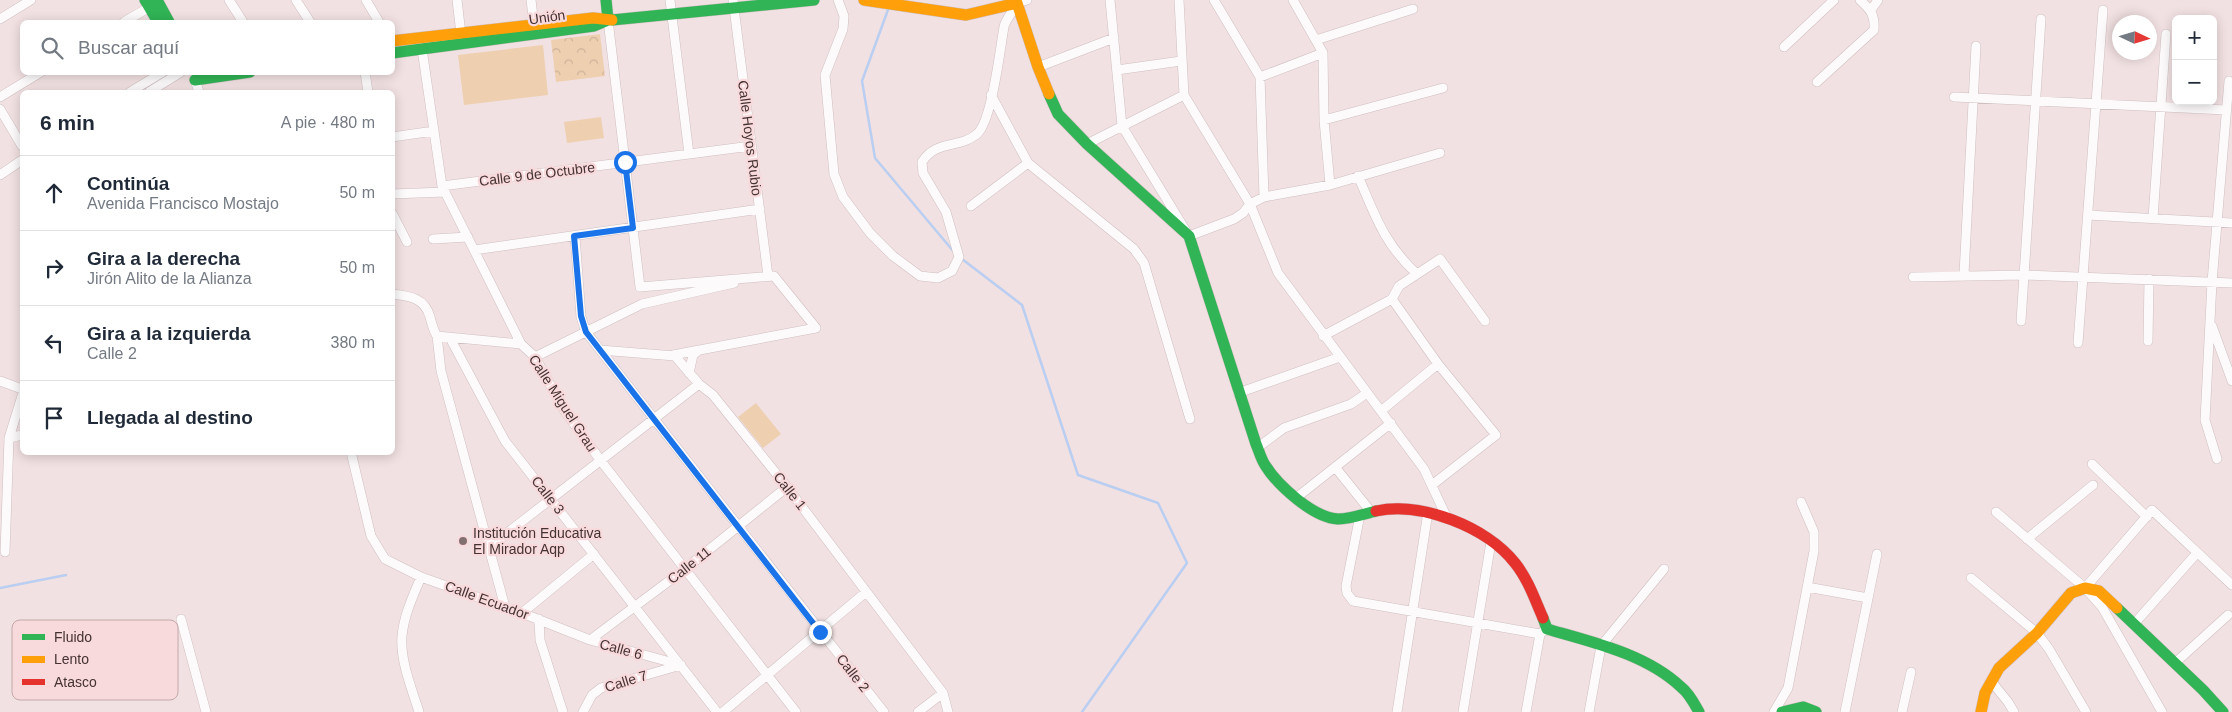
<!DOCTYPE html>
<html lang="es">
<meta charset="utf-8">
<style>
:root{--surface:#fff;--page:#f2f2f3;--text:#1f2937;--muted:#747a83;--line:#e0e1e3}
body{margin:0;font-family:Arial,sans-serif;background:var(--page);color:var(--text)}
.controls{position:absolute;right:15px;top:15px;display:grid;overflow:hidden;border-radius:8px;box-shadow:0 2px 12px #0003}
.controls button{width:45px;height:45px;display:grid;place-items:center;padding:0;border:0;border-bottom:1px solid var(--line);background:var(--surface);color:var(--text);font:25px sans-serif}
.compass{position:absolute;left:2112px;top:15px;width:45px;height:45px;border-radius:50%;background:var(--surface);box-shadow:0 2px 12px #0003;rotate:94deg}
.stop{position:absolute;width:15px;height:15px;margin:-11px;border:4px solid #1a73e8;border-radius:50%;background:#fff}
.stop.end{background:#1a73e8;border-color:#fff;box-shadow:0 1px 5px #0008}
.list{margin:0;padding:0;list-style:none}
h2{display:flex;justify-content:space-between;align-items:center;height:65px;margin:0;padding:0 20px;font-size:21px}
h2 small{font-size:16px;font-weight:400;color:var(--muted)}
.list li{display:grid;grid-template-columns:32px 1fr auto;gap:15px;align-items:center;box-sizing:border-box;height:75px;padding:0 20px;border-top:1px solid var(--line)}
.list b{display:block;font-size:19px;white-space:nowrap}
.list p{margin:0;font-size:16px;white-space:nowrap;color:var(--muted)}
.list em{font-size:16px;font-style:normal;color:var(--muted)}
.icon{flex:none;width:28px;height:28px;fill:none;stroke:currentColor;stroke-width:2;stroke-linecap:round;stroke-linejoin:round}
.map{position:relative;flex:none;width:2232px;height:712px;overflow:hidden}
.search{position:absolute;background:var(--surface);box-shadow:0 2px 12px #0003;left:20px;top:20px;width:375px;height:55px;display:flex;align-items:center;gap:12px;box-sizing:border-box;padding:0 18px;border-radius:8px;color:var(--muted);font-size:19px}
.panel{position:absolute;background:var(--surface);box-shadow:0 2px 12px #0003;left:20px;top:90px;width:375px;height:365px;border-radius:8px}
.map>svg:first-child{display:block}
</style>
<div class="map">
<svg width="2232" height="712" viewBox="0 0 2232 712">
<defs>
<pattern id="park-crowns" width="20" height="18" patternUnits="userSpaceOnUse" patternTransform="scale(1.25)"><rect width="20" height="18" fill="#eecfb0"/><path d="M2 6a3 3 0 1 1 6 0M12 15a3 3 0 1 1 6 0" fill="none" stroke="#cdb298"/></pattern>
</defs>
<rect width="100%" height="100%" fill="#f2e1e2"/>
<path fill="url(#park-crowns)" d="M 600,34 L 605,76 L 556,82 L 551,40 Z"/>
<path fill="#eecfb0" d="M 543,45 L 548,95 L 464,105 L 458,55 Z
M 601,117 L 604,138 L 567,143 L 564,122 Z
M 756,403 L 781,434 L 763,448 L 738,417 Z"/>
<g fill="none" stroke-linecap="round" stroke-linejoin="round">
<path stroke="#b9cef1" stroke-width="2.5" d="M 889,7 L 862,81 L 875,158 L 954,252
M 962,259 L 1022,305 L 1078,475 L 1158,503 L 1187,563 L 1082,712
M 0,588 L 66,575"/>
<defs>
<path id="street" d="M 229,0 L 243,22
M 296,0 L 310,22
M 366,0 L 379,22
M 457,0 L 461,34
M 531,0 L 534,25
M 670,0 L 689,154
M 733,0 L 768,276
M 838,0 L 844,16 L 843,29 L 825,75 L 834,174 L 843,197 L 870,233 L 893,256 L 920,276 L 938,278 L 952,271 L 959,257 L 946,212 L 923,173 L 922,162 C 937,139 959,149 977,134 C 992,121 1000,49 1004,27 C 1006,17 1016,10 1017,0
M 1110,0 L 1122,126 L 1189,236 L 1234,219 L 1243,213 L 1250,204 L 1264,197 L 1330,185 L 1440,153
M 1179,0 L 1184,95 L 1250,204 L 1278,273 L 1424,469 L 1447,518
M 1214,0 L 1260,77 L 1264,197
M 1293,0 L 1323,53 L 1324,120 L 1330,185
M 1017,3 L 1027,0
M 1871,10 L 1878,0
M 0,19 L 31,0
M 608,20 L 640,287 L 774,276 L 816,328 L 673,355
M 124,22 L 153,5
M 1316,40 L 1413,9
M 1784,47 L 1834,0
M 422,49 L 442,186 L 521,344 L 535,357 L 564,410 L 601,461 L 796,712
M 1038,67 L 1114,38
M 1117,70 L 1181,61
M 365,72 L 368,92
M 1260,77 L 1323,53
M 195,80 L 199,92
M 1817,82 L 1874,30 C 1875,15 1871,10 1860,0
M 130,92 L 163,72
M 149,92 L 181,72
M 991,95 L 1028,163 L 1134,249 L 1144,263 L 1190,419
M 0,97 L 41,72
M 1954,97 L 2226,110
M 0,109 L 22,146
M 1324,120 L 1443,88
M 392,137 L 434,131
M 1087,144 L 1184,95
M 0,175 L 22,160
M 1358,176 C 1375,215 1384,244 1417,274
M 442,186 L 751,146
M 392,194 L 445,192
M 971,206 L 1028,163
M 392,213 L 407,242
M 2088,215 L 2232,223
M 2153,218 L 2166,34
M 575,236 L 581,317 L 586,332 L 884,712
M 433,239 L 468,237
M 474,250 L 760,209
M 1964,274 L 1976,46
M 1913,277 L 2025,275 L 2232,283
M 392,294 C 410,296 425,298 430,317 C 432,324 433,330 437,336 L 521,344
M 1392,299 L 1438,364 L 1496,435 L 1432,485
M 2021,321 L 2041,19
M 2212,326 L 2232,381
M 437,336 L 441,371 L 505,607
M 1323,336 L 1392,299 L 1399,286 L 1440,259 L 1485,321
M 450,338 L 505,441 L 717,712
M 2148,341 L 2149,279
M 2078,343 L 2103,10
M 600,350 L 675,356 L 699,384 L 713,395 L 787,487 L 943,693 L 948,712
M 535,357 L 642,304 L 734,283
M 689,373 L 693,355 L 699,350
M 0,381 L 22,389
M 1238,393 L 1340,357
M 1381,411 L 1438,364
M 9,438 L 22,435
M 1257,448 L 1284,428 L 1351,404 L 1367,393
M 351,452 L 371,536 L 385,559 L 421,577 L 522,613 L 590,640 L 681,665
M 2217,459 L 2205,420 L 2212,282 L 2229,81
M 2092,464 L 2147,517
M 1335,467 L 1372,513
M 1296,498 L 1391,423
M 1996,512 L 2085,588 L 2102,607 L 2162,712
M 1360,515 L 1346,586 L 1347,593 L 1353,601 L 1540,634
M 2027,539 L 2093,485
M 489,547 L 699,384
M 5,552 L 9,438 L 22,396
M 1971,578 L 2037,633 L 2049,649 L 2086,712
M 1807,587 L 1868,598
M 2085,588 L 2152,510 L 2232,585
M 522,613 L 594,554
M 181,619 L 206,712
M 539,619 L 540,640 L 563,712
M 2134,624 L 2197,553
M 590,640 L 685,569 L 787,487
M 2175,663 L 2228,615
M 1991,681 L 2008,702 L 2014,712
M 419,712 C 412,689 400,661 402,636 C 404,615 413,596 421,577
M 583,712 L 592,695 L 601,688 L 681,665
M 723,712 L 866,592
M 918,712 L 943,693
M 1397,712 L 1428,512
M 1463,712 L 1491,542
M 1526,712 L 1540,634 L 1545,630
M 1589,712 L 1601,646 L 1664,569
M 1774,712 L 1788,688 L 1814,551 L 1814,532 L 1801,502
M 1845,712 L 1877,554
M 1902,712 L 1911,672"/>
<path id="fast" d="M 145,0 L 158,22
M 157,0 L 169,22
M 606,0 L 608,20
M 612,20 L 814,0
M 392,53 L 594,26 L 606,21
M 195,80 L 250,72
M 1049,94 L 1058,114 L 1087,144 L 1189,236 L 1256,444 C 1259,451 1261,459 1265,465 C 1278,486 1314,518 1338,519 C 1351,519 1364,514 1376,511
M 2117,608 L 2203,690 L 2223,712
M 1543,618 L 1547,629 C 1592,642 1646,654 1681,687 C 1689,693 1694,703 1699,712
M 1782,712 L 1803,707 L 1816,712"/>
<path id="slow" d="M 864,0 L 966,15 L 1017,3 L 1038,67 L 1049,94
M 392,41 L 593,18 L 612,20
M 1981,712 L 1985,693 L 1999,668 L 2037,633 L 2071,593 L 2085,588 L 2099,591 L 2117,608"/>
<path id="jam" d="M 1376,511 C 1421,501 1487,527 1515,563 C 1528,579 1535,600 1543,618"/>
</defs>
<use href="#street" stroke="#cfbfc0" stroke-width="10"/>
<use href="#fast" stroke="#cfbfc0" stroke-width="12"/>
<use href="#slow" stroke="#cfbfc0" stroke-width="12"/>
<use href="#jam" stroke="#cfbfc0" stroke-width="12"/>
<use href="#street" stroke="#fdfafb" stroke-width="9"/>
<use href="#fast" stroke="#30b455" stroke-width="11"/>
<use href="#slow" stroke="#ff9f0a" stroke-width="11"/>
<use href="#jam" stroke="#e5322d" stroke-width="11"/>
</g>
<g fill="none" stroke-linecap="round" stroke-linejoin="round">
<path stroke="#1a73e8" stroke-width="6" d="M 625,162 L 633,228 L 574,236 L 581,316 L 586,332 L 820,632"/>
</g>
<circle fill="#826f70" stroke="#f9dadc" stroke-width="2" cx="463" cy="541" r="5"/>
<g text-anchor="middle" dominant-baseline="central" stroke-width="4.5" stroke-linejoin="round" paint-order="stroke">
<g font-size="14" fill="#453233" stroke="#f9dadc">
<text transform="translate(547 17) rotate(-8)">Unión</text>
<text transform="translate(750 138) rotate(83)">Calle Hoyos Rubio</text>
<text transform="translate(537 174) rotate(-7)">Calle 9 de Octubre</text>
<text transform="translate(563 403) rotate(57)">Calle Miguel Grau</text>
<text transform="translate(790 491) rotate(52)">Calle 1</text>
<text transform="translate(548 495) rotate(52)">Calle 3</text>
<text transform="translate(689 565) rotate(-38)">Calle 11</text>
<text transform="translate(487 600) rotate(20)">Calle Ecuador</text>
<text transform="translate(621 649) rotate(15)">Calle 6</text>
<text transform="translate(853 673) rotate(52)">Calle 2</text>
<text transform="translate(626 681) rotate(-17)">Calle 7</text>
</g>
<g font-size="14" fill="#453233" stroke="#f9dadc" text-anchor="start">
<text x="473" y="533">Institución Educativa<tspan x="473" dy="16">El Mirador Aqp</tspan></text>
</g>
</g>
<rect x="12" y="620" width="166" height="80" rx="8" fill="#f9dadc" stroke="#c3a8a9" stroke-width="1"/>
<rect x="22" y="634" width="23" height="6" fill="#30b455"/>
<rect x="22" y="656" width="23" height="7" fill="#ff9f0a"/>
<rect x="22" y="679" width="23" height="6" fill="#e5322d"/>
<g font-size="14" fill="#453233">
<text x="54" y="642">Fluido</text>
<text x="54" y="664">Lento</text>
<text x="54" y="687">Atasco</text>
</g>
</svg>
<div class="controls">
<button>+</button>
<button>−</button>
</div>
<svg class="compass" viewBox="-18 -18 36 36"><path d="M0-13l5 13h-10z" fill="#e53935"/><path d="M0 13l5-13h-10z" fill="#747a83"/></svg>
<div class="stop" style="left:625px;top:162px"></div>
<div class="stop end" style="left:820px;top:632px"></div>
<div class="search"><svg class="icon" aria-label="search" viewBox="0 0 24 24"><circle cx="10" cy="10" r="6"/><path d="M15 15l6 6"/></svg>Buscar aquí</div>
<section class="panel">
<h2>6 min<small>A pie · 480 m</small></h2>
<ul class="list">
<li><svg class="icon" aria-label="ahead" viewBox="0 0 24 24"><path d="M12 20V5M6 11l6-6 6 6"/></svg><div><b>Continúa</b><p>Avenida Francisco Mostajo</p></div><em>50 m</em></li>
<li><svg class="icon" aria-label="right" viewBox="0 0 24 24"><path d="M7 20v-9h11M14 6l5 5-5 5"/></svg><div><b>Gira a la derecha</b><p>Jirón Alito de la Alianza</p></div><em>50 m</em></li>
<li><svg class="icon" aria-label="left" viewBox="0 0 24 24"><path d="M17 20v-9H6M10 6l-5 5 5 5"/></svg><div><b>Gira a la izquierda</b><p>Calle 2</p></div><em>380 m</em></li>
<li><svg class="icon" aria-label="arrive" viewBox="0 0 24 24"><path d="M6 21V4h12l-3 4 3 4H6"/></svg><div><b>Llegada al destino</b></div></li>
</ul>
</section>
</div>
